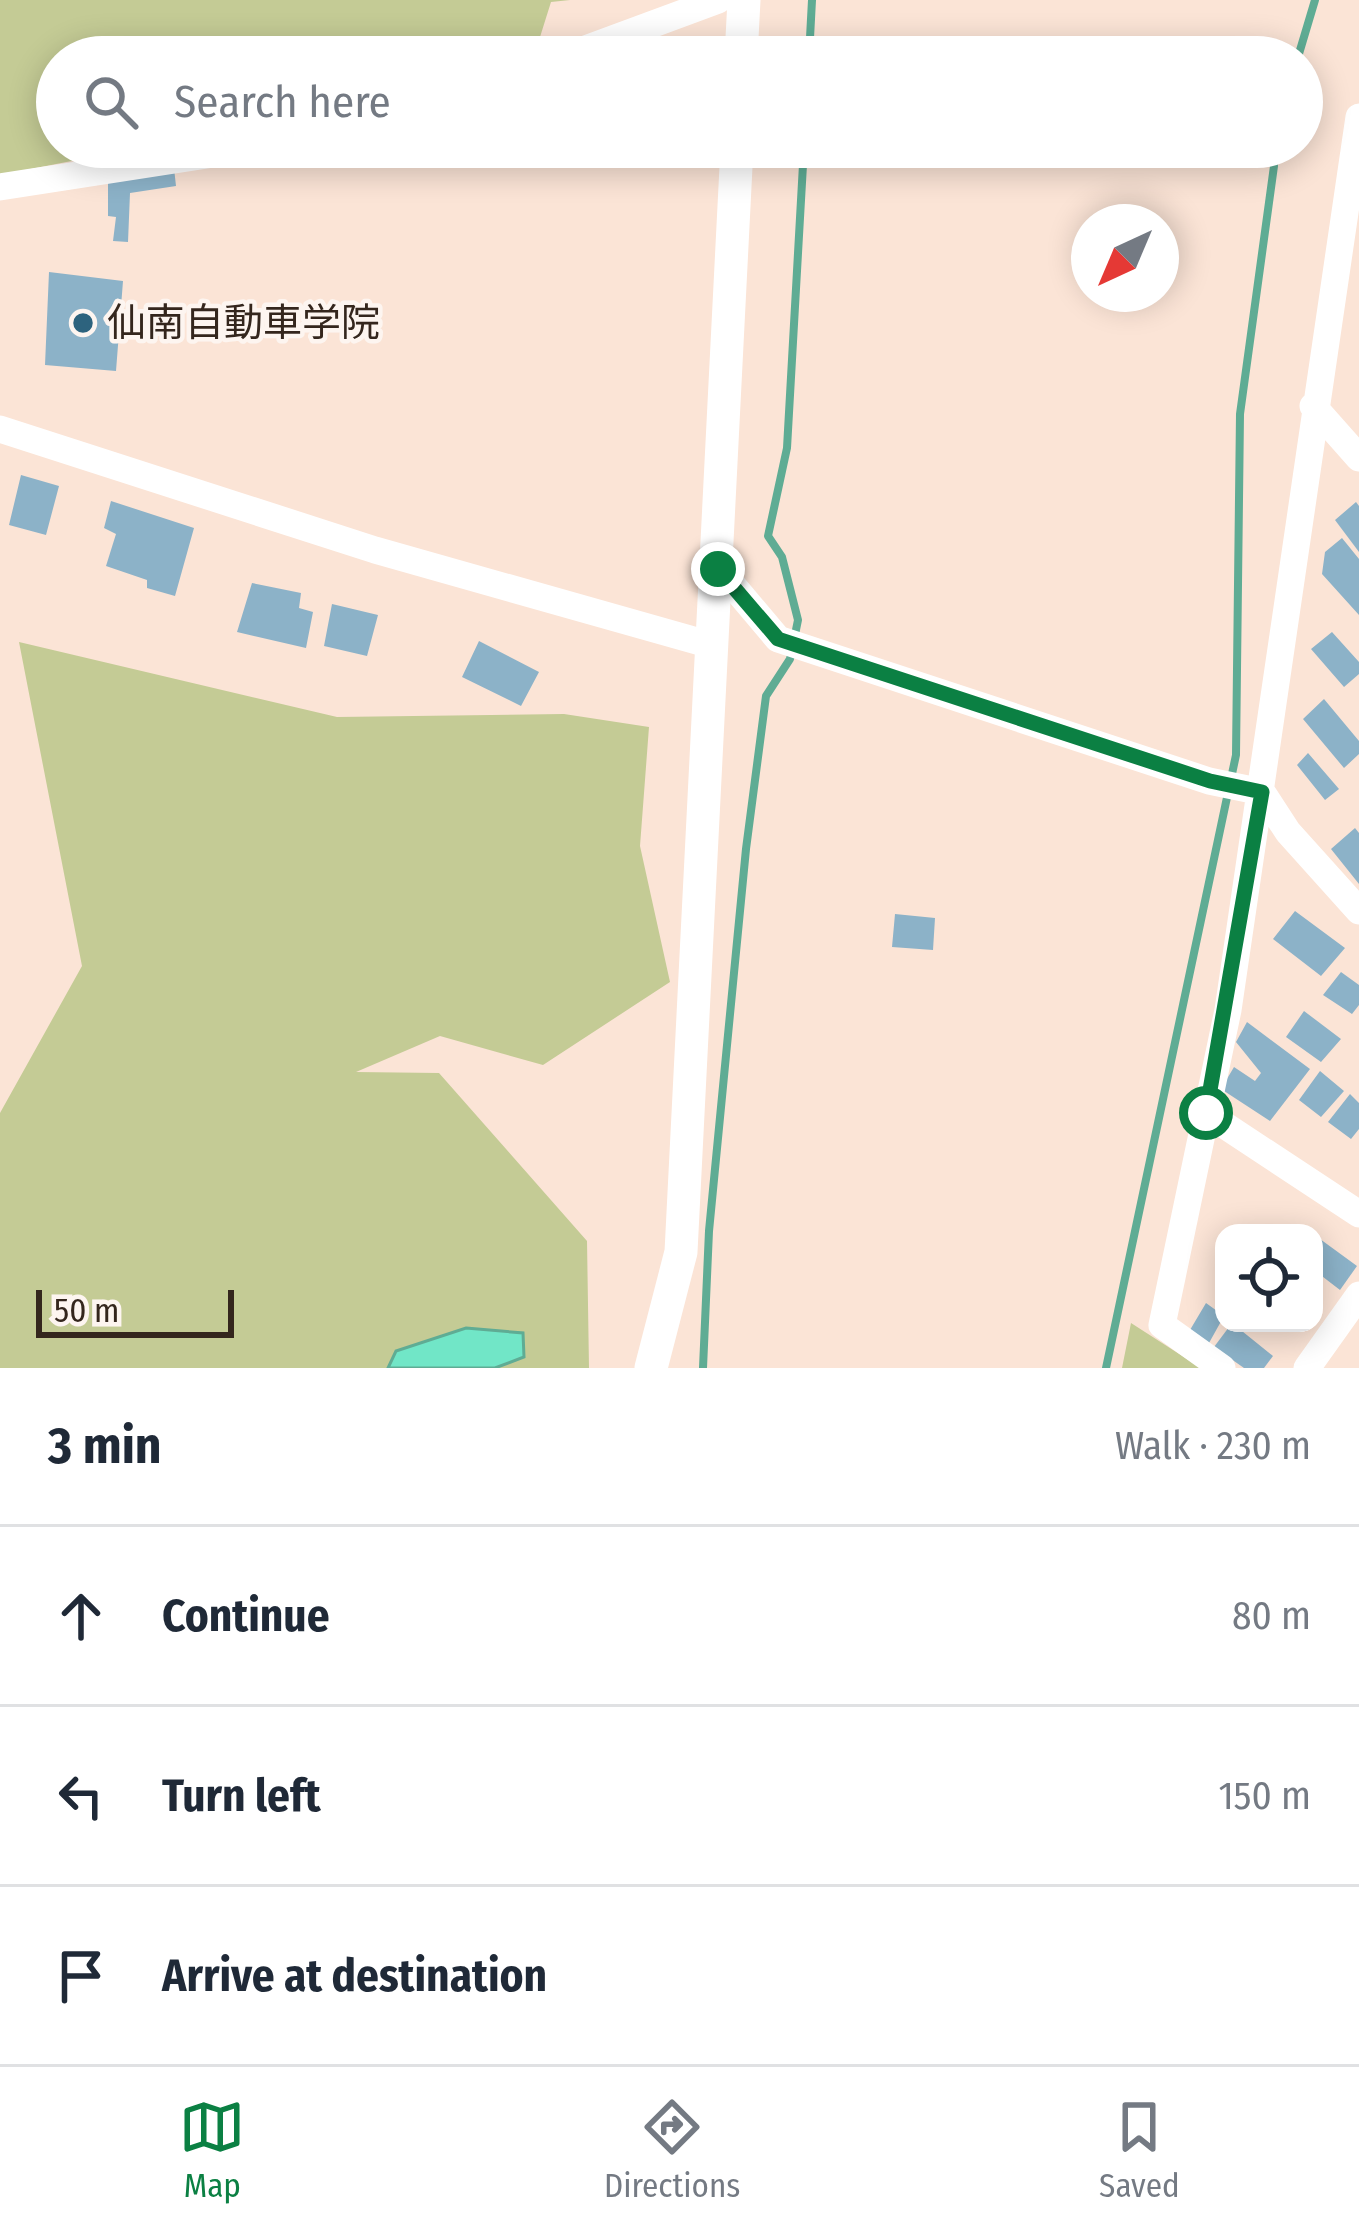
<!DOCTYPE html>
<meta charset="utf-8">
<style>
:root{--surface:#fff;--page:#f2f2f3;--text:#1f2937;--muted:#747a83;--line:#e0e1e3;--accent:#0b8043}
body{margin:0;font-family:"Fira Sans Condensed","Noto Sans JP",sans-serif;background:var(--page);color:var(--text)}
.controls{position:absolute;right:36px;bottom:36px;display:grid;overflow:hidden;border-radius:24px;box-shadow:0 6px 30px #0003}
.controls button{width:108px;height:108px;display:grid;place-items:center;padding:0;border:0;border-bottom:3px solid var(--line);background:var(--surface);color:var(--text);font:60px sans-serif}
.compass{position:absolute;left:1071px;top:204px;width:108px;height:108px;border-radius:50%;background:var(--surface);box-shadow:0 6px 30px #0003;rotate:224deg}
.scale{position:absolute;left:36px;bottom:30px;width:198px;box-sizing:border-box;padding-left:12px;border:6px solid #34261d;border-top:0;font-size:33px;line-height:42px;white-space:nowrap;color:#34261d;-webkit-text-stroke:9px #fdf5f0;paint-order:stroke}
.stop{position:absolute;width:36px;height:36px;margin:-27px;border:9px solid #0b8043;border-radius:50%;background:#fff}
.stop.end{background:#0b8043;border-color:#fff;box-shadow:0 3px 12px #0008}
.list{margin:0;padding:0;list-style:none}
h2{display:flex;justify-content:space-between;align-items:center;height:156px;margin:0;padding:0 48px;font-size:51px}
h2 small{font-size:39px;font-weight:400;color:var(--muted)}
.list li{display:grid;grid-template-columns:78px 1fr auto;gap:36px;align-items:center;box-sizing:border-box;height:180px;padding:0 48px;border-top:3px solid var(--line)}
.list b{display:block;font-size:45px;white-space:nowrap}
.list em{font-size:39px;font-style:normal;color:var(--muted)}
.icon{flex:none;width:66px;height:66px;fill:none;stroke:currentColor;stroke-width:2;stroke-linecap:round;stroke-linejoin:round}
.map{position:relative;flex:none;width:1359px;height:1368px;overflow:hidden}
.search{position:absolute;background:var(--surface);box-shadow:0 6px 30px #0003;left:36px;right:36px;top:36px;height:132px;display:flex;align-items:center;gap:30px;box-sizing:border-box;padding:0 42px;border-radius:66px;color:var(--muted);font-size:45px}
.sheet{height:696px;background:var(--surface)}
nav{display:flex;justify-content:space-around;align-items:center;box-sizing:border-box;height:168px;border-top:3px solid var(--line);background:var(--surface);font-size:33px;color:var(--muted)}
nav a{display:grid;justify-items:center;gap:6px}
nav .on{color:var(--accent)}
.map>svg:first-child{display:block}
</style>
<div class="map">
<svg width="1359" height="1368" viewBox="0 0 1359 1368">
<rect width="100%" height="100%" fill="#fbe4d6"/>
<path fill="#c4cb95" d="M 0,0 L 570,0 L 551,2 L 540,37 L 489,57 L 57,57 L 57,147 L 143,147 L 0,175 Z
M 19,642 L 337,717 L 564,714 L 649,727 L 640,846 L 670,982 L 543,1065 L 440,1036 L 356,1072 L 439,1073 L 587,1241 L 589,1368 L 0,1368 L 0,1113 L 82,966 Z
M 1131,1323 L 1201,1368 L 1122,1368 Z"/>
<path fill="#71e6c7" stroke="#5fac94" stroke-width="3" d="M 466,1328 L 523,1333 L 524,1357 L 495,1368 L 388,1368 L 396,1351 Z"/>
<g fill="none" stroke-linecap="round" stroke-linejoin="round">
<path stroke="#5fac94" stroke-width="8" d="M 809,57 L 812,0
M 1298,57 L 1315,0
M 703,1368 L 709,1231 L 746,849 L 766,696 L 790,659 L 798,620 L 782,557 L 768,536 L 787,448 L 804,147
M 1106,1368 L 1236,755 L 1240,414 L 1274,166 L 1272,147"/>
</g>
<path fill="#8cb2c8" d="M 174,168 L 176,186 L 130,193 L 128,242 L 113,241 L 116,217 L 108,216 L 108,175 Z
M 49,272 L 123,281 L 116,371 L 45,365 Z
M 21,475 L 59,486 L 46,535 L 9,525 Z
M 111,501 L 194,528 L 175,596 L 147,588 L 147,580 L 106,566 L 116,534 L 104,528 Z
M 1356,502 L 1359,506 L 1359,552 L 1335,520 Z
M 1342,538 L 1359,559 L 1359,615 L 1322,574 L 1325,552 Z
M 252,583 L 301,593 L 299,608 L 313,612 L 306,648 L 237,632 Z
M 332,604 L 378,615 L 367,656 L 324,646 Z
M 1332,632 L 1359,662 L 1359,674 L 1344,687 L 1311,649 Z
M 479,641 L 539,672 L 521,706 L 462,677 Z
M 1324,699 L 1359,741 L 1359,754 L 1344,768 L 1303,719 Z
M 1308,753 L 1339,789 L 1325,800 L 1297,765 Z
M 1355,828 L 1359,833 L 1359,884 L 1331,849 Z
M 1295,911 L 1345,948 L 1321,976 L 1273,939 Z
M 895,914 L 935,918 L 933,950 L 892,947 Z
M 1341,972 L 1359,985 L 1359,1005 L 1352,1014 L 1323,995 Z
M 1304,1011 L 1341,1039 L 1321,1062 L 1286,1037 Z
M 1247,1022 L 1310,1069 L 1270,1121 L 1221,1089 L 1234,1067 L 1255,1081 L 1261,1073 L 1236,1042 Z
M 1320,1071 L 1344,1091 L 1321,1117 L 1299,1100 Z
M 1350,1094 L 1359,1103 L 1359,1129 L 1351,1139 L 1328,1122 Z
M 1320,1239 L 1357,1266 L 1340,1290 L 1314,1270 Z
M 1206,1303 L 1224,1316 L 1209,1343 L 1190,1330 Z
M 1232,1323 L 1273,1356 L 1264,1368 L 1244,1368 L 1214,1347 Z"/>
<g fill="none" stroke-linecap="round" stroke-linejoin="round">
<path stroke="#fff" stroke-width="27" d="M 564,57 L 718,0
M 0,187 L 259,147
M 1313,406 L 1359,458
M 0,429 L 375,550 L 711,645
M 719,569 L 778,639 L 1209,781 L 1262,792 L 1288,832 L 1359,911
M 1206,1113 L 1359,1214
M 1222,1368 L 1162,1325 L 1228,1010 L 1359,117
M 1307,1368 L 1359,1295"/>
<path stroke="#fff" stroke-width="33" d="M 741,57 L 744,0
M 651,1368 L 681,1252 L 737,147"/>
</g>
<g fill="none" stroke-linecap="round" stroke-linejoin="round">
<path stroke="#0b8043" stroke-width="15" d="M 718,569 L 778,639 L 1210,781 L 1262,792 L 1206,1113"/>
</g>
<circle fill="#2d637e" stroke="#fdf5f0" stroke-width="4.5" cx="83" cy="323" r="12"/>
<g text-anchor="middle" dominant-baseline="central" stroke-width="9" stroke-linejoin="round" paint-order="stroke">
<g font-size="39" fill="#34261d" stroke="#fdf5f0" text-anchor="start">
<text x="107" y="323">仙南自動車学院</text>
</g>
</g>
</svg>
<div class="controls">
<button><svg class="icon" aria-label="locate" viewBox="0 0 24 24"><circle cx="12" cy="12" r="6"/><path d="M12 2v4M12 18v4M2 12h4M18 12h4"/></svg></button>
</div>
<svg class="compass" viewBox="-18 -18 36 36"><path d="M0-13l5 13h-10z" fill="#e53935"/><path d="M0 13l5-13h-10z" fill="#747a83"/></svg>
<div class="scale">50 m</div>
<div class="stop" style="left:1206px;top:1113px"></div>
<div class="stop end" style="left:718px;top:569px"></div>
<div class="search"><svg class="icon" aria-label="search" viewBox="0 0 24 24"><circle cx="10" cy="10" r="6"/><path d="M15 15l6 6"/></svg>Search here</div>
</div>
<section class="sheet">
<h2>3 min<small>Walk · 230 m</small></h2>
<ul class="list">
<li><svg class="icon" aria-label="ahead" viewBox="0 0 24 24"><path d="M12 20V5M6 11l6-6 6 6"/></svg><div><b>Continue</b></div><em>80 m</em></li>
<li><svg class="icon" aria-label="left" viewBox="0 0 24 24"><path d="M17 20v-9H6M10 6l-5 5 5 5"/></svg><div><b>Turn left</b></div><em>150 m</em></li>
<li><svg class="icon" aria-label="arrive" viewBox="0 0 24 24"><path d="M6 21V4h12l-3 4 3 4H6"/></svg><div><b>Arrive at destination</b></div></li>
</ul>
</section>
<nav>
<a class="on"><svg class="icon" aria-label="map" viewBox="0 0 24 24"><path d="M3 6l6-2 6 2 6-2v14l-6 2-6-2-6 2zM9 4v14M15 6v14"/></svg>Map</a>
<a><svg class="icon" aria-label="directions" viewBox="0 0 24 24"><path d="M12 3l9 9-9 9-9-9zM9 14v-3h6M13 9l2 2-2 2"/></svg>Directions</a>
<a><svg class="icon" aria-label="saved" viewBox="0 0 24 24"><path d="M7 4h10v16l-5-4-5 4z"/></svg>Saved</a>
</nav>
